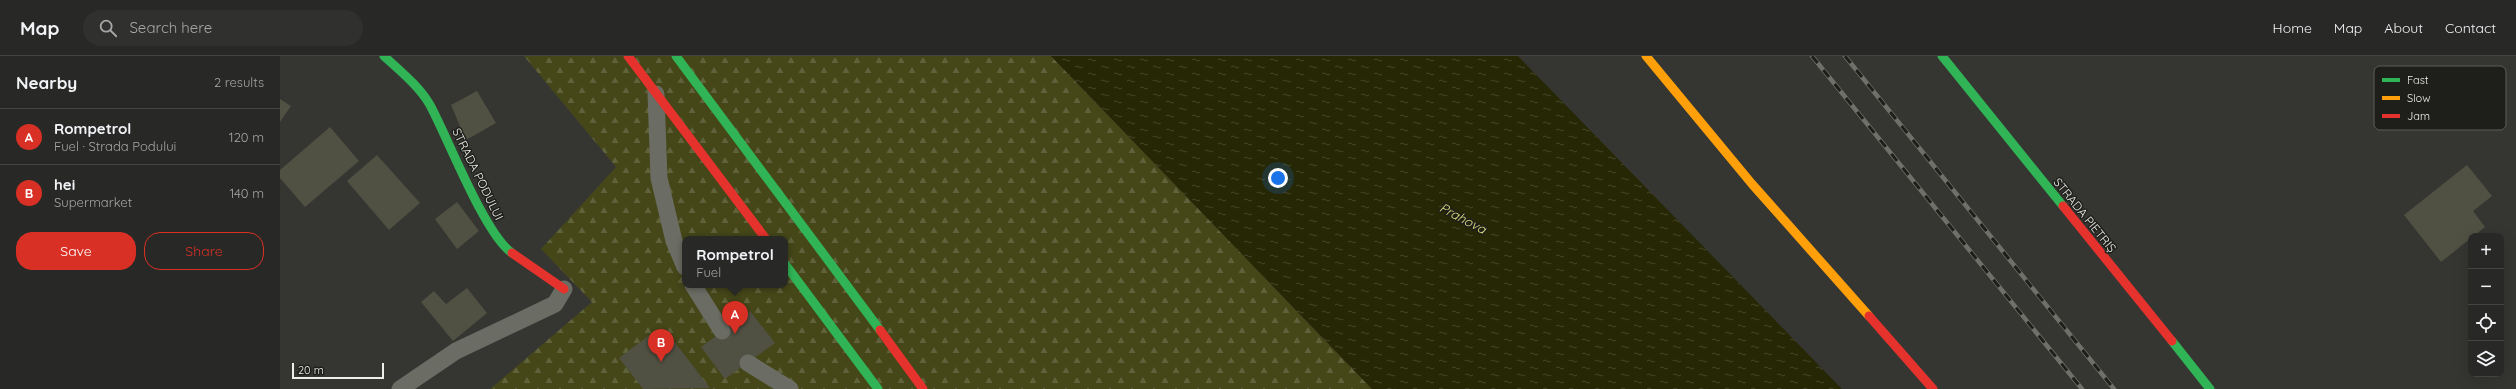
<!DOCTYPE html>
<meta charset="utf-8">
<style>
:root{--surface:#282826;--page:#30302e;--text:#f1f3f6;--muted:#a5a6a7;--line:#444443;--accent:#d93025}
body{margin:0;font-family:Quicksand,sans-serif;background:var(--page);color:var(--text)}
.controls{position:absolute;right:12px;bottom:12px;display:grid;overflow:hidden;border-radius:8px;box-shadow:0 4px 16px #0002}
.controls button{width:36px;height:36px;display:grid;place-items:center;padding:0;border:0;border-bottom:1px solid var(--line);background:var(--surface);color:var(--text);font:20px sans-serif}
.scale{position:absolute;left:12px;bottom:10px;width:92px;box-sizing:border-box;padding-left:4px;border:2px solid #eeefeb;border-top:0;font-size:11px;line-height:14px;white-space:nowrap;color:#eeefeb;-webkit-text-stroke:3px #1e1e1b;paint-order:stroke}
.you{position:absolute;left:998px;top:122px;width:14px;height:14px;margin:-10px;border:3px solid #fff;border-radius:50%;background:#1a73e8;box-shadow:0 0 0 6px #1a73e833}
.badge{display:grid;place-items:center;width:26px;height:26px;border-radius:50%;background:var(--accent);color:#fff;font-size:13px;font-weight:700}
.pin{position:absolute;translate:-50% -33px;filter:drop-shadow(0 1px 2px #0008)}
.pin::after{content:'';position:absolute;top:21px;width:14px;height:12px;background:inherit;clip-path:polygon(0 0,100% 0,50% 100%)}
.popup{position:absolute;left:402px;top:180px;width:106px;height:52px;box-sizing:border-box;display:grid;place-content:center;border-radius:8px;background:var(--surface);filter:drop-shadow(0 1px 3px #0005);font-size:13px;white-space:nowrap;color:var(--muted)}
.popup b{font-size:15px;color:var(--text)}
.popup::after{content:'';position:absolute;left:50%;top:100%;margin-left:-8px;border:8px solid transparent;border-top-color:var(--surface)}
.list{margin:0;padding:0;list-style:none}
h2{display:flex;justify-content:space-between;align-items:center;height:52px;margin:0;padding:0 16px;font-size:17px}
h2 small{font-size:13px;font-weight:400;color:var(--muted)}
.list li{display:grid;grid-template-columns:26px 1fr auto;gap:12px;align-items:center;box-sizing:border-box;height:56px;padding:0 16px;border-top:1px solid var(--line)}
.list b{display:block;font-size:15px;white-space:nowrap}
.list p{margin:0;font-size:13px;white-space:nowrap;color:var(--muted)}
.list em{font-size:13px;font-style:normal;color:var(--muted)}
.actions{display:flex;gap:8px;padding:12px 16px}
.actions a{flex:1;padding:9px 0;border:1px solid var(--accent);border-radius:16px;text-align:center;font-size:14px;color:var(--accent)}
.actions .main{background:var(--accent);color:#fff}
.icon{flex:none;width:22px;height:22px;fill:none;stroke:currentColor;stroke-width:2;stroke-linecap:round;stroke-linejoin:round}
.map{position:relative;flex:none;width:2236px;height:333px;overflow:hidden}
header{display:flex;align-items:center;gap:24px;box-sizing:border-box;height:56px;padding:0 20px;background:var(--surface);border-bottom:1px solid var(--line)}
header strong{font-size:19px}
nav{display:flex;gap:22px;margin-inline-start:auto;font-size:14px}
.search{width:280px;height:36px;background:var(--page);display:flex;align-items:center;gap:10px;box-sizing:border-box;padding:0 14px;border-radius:22px;color:var(--muted);font-size:15px}
main{display:flex}
aside{flex:1;background:var(--surface)}
.map>svg:first-child{display:block}
</style>
<header>
<strong>Map</strong>
<div class="search"><svg class="icon" aria-label="search" viewBox="0 0 24 24"><circle cx="10" cy="10" r="6"/><path d="M15 15l6 6"/></svg>Search here</div>
<nav><a>Home</a><a>Map</a><a>About</a><a>Contact</a></nav>
</header>
<main>
<aside>
<h2>Nearby<small>2 results</small></h2>
<ul class="list">
<li><span class="badge">A</span><div><b>Rompetrol</b><p>Fuel · Strada Podului</p></div><em>120 m</em></li>
<li><span class="badge">B</span><div><b>hei</b><p>Supermarket</p></div><em>140 m</em></li>
</ul>
<div class="actions"><a class="main">Save</a><a>Share</a></div>
</aside>
<div class="map">
<svg width="2236" height="333" viewBox="0 0 2236 333">
<defs>
<pattern id="forest-firs" width="22" height="20" patternUnits="userSpaceOnUse"><rect width="22" height="20" fill="#454719"/><path d="M5 1l3.5 6h-7zM16 11l3.5 6h-7z" fill="#60623b"/></pattern>
<pattern id="water-ripples" width="26" height="14" patternUnits="userSpaceOnUse"><rect width="26" height="14" fill="#262704"/><path d="M2 4q2-2 4 0t4 0M15 11q2-2 4 0t4 0" fill="none" stroke="#464729"/></pattern>
</defs>
<rect width="100%" height="100%" fill="#353632"/>
<path fill="url(#forest-firs)" fill-rule="evenodd" d="M 244,0 L 771,0 L 1092,333 L 210,333 L 312,246 L 261,193 L 336,111 ZM 405,183 L 505,183 L 505,229 L 405,229 Z"/>
<path fill="url(#water-ripples)" d="M 771,0 L 1238,0 L 1562,333 L 1092,333 Z"/>
<path fill="#505142" d="M 197,35 L 216,67 L 186,84 L 171,49 Z
M 0,43 L 11,50 L 0,66 Z
M 50,71 L 79,105 L 25,151 L 0,122 L 0,114 Z
M 97,99 L 140,147 L 109,174 L 67,125 Z
M 2187,109 L 2212,140 L 2193,155 L 2205,171 L 2161,206 L 2124,159 Z
M 177,146 L 199,175 L 177,193 L 155,163 Z
M 187,232 L 207,257 L 173,285 L 141,246 L 154,235 L 166,248 Z
M 470,255 L 495,287 L 445,323 L 421,291 Z
M 376,274 L 386,289 L 393,284 L 430,332 L 363,333 L 339,302 Z"/>
<g fill="none" stroke-linecap="round" stroke-linejoin="round">
<path stroke="#6b6c63" stroke-width="17" d="M 376,38 L 379,122 L 394,185 L 405,211
M 413,229 L 442,275
M 468,307 L 510,333
M 120,333 L 176,295 L 275,248 L 284,233"/>
<path stroke="#30b455" stroke-width="9" d="M 104,0 C 120,15 139,30 150,49 C 168,82 205,179 232,197
M 396,0 L 600,274
M 1662,0 L 1783,150
M 505,208 L 598,333
M 1892,285 L 1930,333"/>
<path stroke="#ff9f0a" stroke-width="9" d="M 1366,0 L 1472,128 L 1589,260"/>
<path stroke="#e5322d" stroke-width="9" d="M 348,0 L 486,183
M 1783,150 L 1892,285
M 232,197 L 284,233
M 1589,260 L 1653,333
M 600,274 L 643,333"/>
<defs>
<path id="rail" d="M 1532,0 L 1802,333
M 1565,0 L 1834,333"/>
</defs>
<use href="#rail" stroke="#6e7069" stroke-width="4.5"/>
<use href="#rail" stroke="#1e1e1b" stroke-width="3" stroke-dasharray="9" stroke-linecap="butt"/>
</g>
<g text-anchor="middle" dominant-baseline="central" stroke-width="3" stroke-linejoin="round" paint-order="stroke">
<g font-size="12" fill="#eeefeb" stroke="#1e1e1b">
<text transform="translate(198 118) rotate(64)">STRADA PODULUI</text>
<text transform="translate(1805 159) rotate(51)">STRADA PIETRIȘ</text>
</g>
<g font-size="13" font-style="italic" fill="#d9e07b" stroke="#1e1e1b">
<text transform="translate(1183 162) rotate(28)">Prahova</text>
</g>
</g>
<rect x="2094" y="10" width="132" height="64" rx="6" fill="#1e1e1b" stroke="#5c5d59" stroke-width="1"/>
<rect x="2102" y="22" width="18" height="4" fill="#30b455"/>
<rect x="2102" y="40" width="18" height="4" fill="#ff9f0a"/>
<rect x="2102" y="58" width="18" height="4" fill="#e5322d"/>
<g font-size="11" fill="#eeefeb">
<text x="2127" y="28">Fast</text>
<text x="2127" y="46">Slow</text>
<text x="2127" y="64">Jam</text>
</g>
</svg>
<div class="controls">
<button>+</button>
<button>−</button>
<button><svg class="icon" aria-label="locate" viewBox="0 0 24 24"><circle cx="12" cy="12" r="6"/><path d="M12 2v4M12 18v4M2 12h4M18 12h4"/></svg></button>
<button><svg class="icon" aria-label="layers" viewBox="0 0 24 24"><path d="M12 4l9 5-9 5-9-5zM3 14l9 5 9-5"/></svg></button>
</div>
<div class="scale">20 m</div>
<div class="you"></div>
<div class="pin badge" style="left:455px;top:278px">A</div>
<div class="popup"><b>Rompetrol</b>Fuel</div>
<div class="pin badge" style="left:381px;top:306px">B</div>
</div>
</main>
